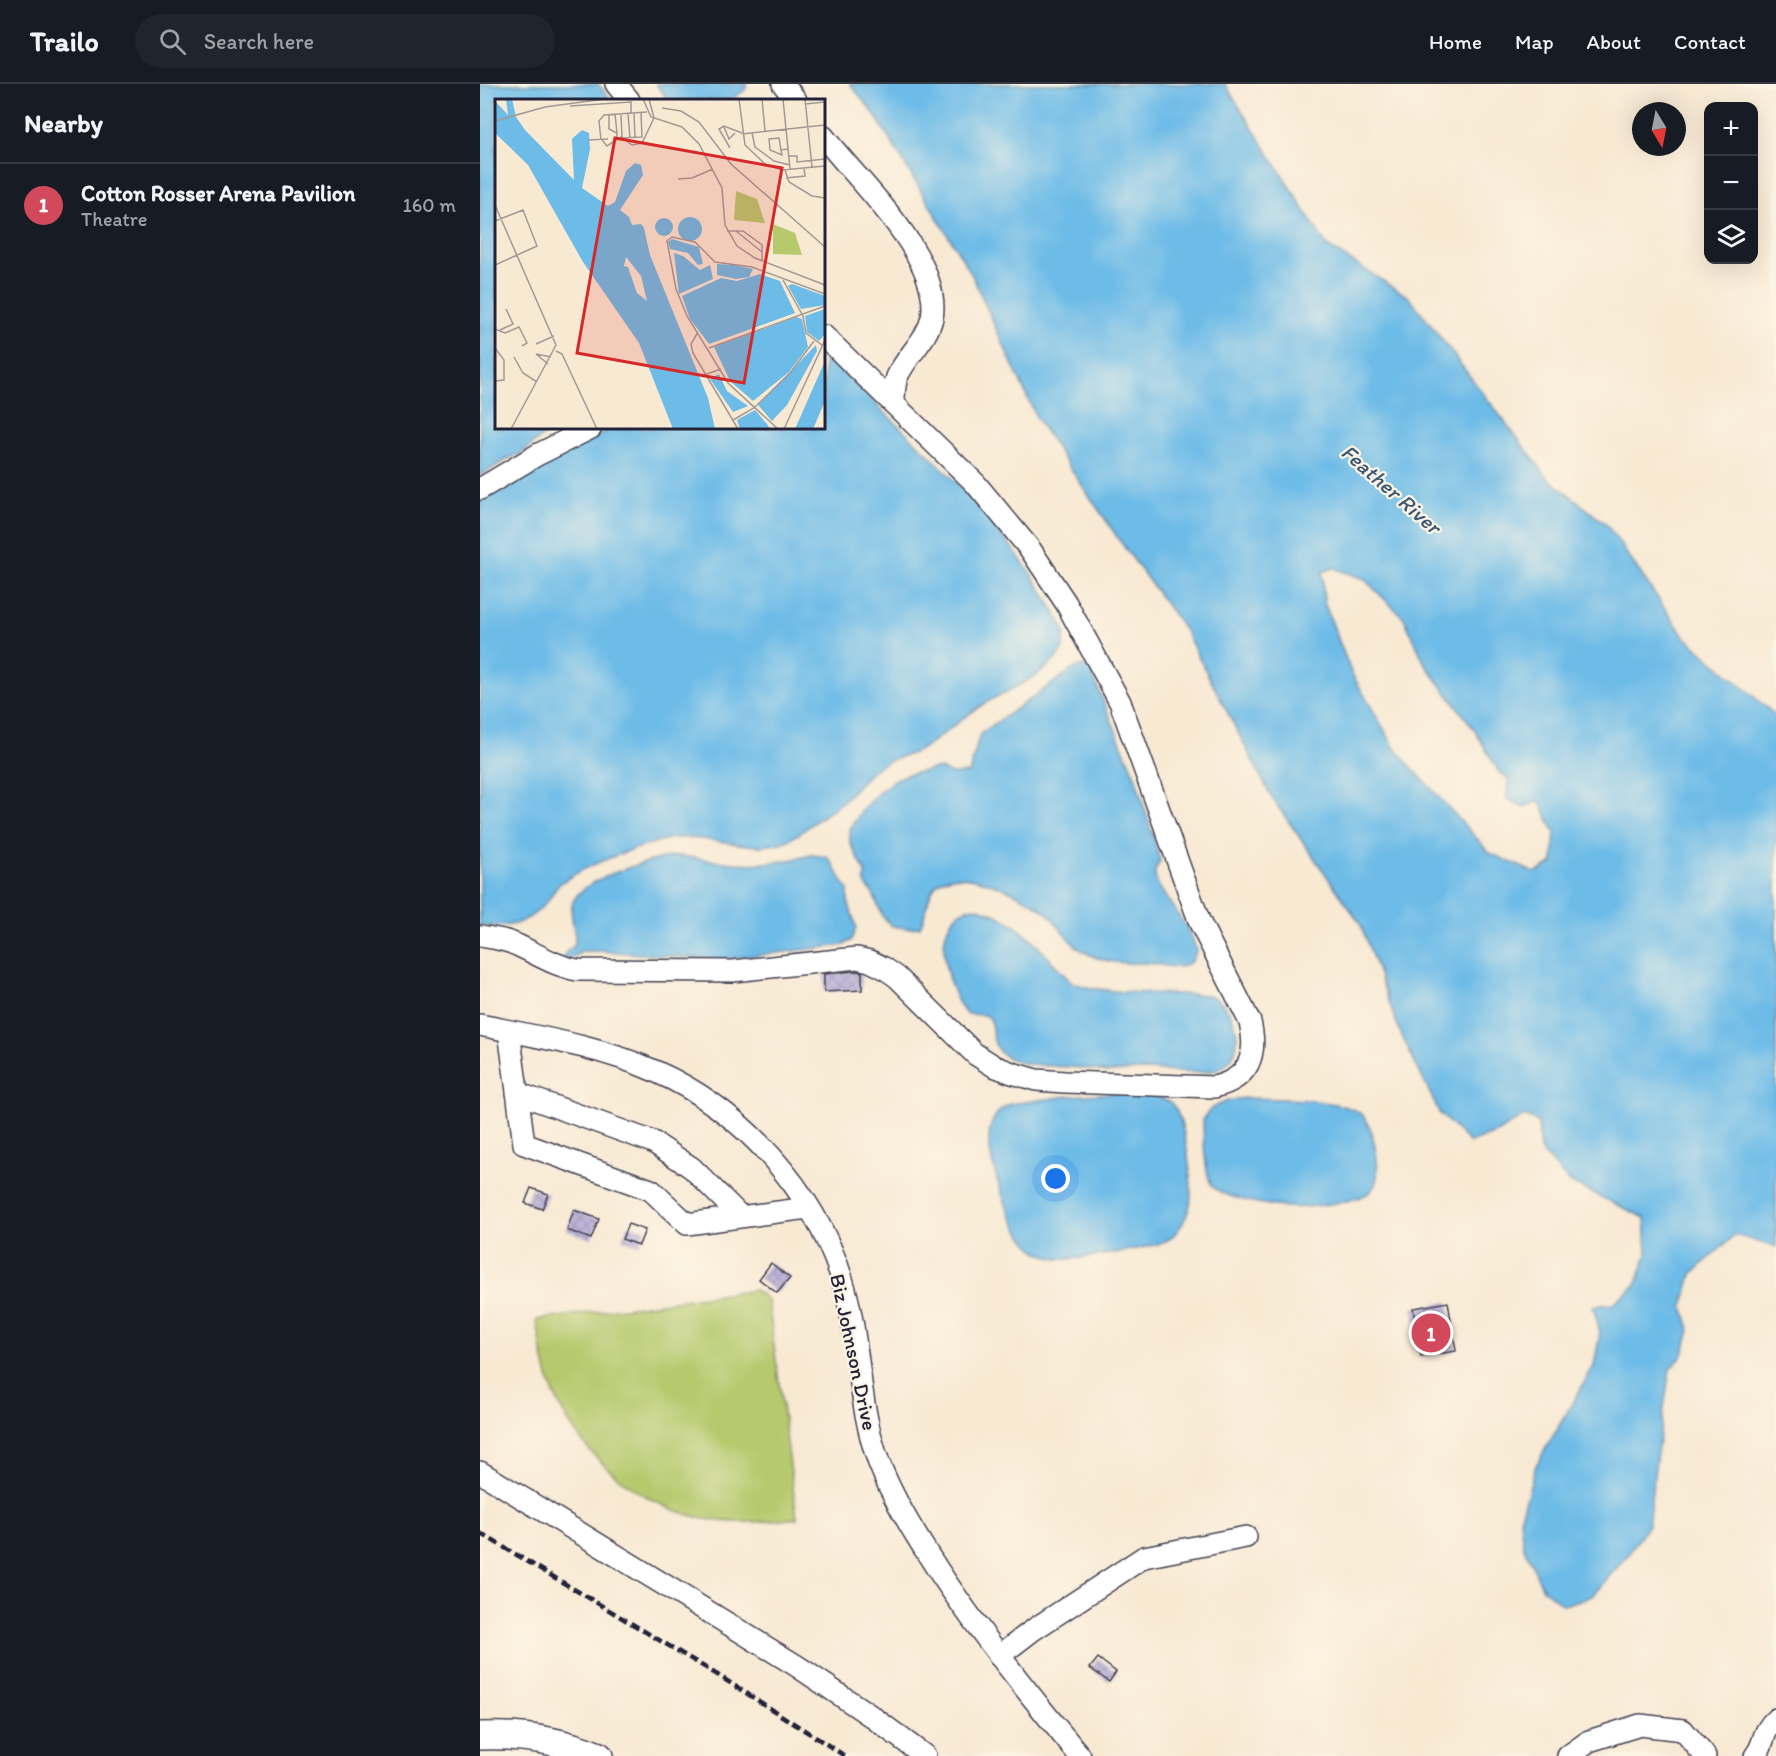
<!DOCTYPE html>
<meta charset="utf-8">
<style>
:root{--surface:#171b24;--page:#20242c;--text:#f1f3f6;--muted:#9ea1a6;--line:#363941;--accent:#d1495b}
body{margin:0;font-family:Itim,sans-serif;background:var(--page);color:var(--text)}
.controls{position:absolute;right:18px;top:18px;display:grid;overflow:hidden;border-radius:12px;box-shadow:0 6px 24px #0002}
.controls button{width:54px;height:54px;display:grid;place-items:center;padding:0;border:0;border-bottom:2px solid var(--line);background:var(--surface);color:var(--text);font:30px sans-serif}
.compass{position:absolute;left:1152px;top:18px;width:54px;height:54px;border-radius:50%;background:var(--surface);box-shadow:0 6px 24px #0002;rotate:170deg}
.you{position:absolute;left:576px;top:1095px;width:21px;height:21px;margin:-15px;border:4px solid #fff;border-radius:50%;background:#1a73e8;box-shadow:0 0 0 9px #1a73e833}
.badge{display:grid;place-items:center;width:39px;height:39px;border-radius:50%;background:var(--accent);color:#fff;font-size:20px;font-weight:700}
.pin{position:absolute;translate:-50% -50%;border:3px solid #fff;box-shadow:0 2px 6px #0006}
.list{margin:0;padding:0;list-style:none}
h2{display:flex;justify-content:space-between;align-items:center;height:78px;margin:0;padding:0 24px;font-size:26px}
h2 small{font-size:20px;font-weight:400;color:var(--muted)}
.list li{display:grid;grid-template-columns:39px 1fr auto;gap:18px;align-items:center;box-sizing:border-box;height:84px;padding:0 24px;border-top:2px solid var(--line)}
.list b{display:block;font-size:22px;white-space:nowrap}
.list p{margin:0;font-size:20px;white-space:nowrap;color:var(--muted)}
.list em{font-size:20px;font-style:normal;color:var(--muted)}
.icon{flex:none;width:33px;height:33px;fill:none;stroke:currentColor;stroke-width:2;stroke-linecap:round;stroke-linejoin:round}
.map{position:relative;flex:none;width:1296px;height:1672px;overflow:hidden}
header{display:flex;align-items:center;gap:36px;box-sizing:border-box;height:84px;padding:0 30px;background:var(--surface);border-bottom:2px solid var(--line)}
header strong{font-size:28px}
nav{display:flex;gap:33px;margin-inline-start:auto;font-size:21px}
.search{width:420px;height:54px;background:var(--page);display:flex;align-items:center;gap:15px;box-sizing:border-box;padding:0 21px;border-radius:33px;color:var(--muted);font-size:22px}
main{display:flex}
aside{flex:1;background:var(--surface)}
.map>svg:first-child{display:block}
</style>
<header>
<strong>Trailo</strong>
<div class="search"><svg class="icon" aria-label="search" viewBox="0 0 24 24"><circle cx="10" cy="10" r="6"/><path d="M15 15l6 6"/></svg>Search here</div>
<nav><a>Home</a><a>Map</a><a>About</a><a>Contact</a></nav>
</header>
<main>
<aside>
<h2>Nearby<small></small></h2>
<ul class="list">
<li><span class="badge">1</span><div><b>Cotton Rosser Arena Pavilion</b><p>Theatre</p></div><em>160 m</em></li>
</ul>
</aside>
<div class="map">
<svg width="1296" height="1672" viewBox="0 0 1296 1672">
<defs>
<pattern id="building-cross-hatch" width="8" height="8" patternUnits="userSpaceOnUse" patternTransform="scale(1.5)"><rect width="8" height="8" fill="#aca4d5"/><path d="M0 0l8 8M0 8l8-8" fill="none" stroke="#8c85ae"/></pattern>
</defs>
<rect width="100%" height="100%" fill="#fcf5e5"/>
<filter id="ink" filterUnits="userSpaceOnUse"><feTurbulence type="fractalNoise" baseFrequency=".0167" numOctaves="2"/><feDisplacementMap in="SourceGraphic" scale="12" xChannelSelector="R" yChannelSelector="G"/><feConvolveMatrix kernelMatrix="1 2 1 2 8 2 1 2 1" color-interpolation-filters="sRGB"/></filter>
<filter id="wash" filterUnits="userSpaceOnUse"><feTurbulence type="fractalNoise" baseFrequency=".008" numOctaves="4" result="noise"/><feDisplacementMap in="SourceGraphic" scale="24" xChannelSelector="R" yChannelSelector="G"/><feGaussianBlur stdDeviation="1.35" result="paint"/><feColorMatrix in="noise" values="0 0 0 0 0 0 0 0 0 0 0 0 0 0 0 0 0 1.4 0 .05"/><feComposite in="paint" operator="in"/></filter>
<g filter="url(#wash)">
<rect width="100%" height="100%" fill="#f8e9d3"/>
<path fill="#b6c96d" stroke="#6c7654" stroke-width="1.5" d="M 275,1206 L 288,1216 L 317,1434 C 285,1438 253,1441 221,1434 C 153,1419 93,1364 70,1299 C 63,1278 60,1257 57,1236 Z"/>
<path fill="#6dbbe7" stroke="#486e91" stroke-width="1.5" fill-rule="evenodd" d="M 0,0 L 118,0 L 131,16 L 16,16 L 16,344 L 83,344 L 75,344 L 65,350 L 41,370 L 29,374 L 0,392 Z
M 176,0 L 267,0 L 265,6 L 251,16 L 188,16 Z
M 370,0 L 745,0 L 847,162 L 929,213 L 1068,394 L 1127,441 L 1204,552 L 1296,632 L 1296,1163 L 1255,1151 L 1212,1190 L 1203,1223 L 1210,1245 L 1203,1271 L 1190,1285 L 1175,1383 L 1168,1441 L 1148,1471 L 1112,1512 L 1084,1521 L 1063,1505 L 1043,1461 L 1040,1435 L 1056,1381 L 1114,1282 L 1120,1249 L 1113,1222 L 1133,1220 L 1156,1201 L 1167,1170 L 1165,1134 L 1089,1098 L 1060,1066 L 1058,1038 L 1044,1032 L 1018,1048 L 990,1059 L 960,1030 L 920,948 L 880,839 L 792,714 L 704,545 L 642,460 L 558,337 L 491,189 L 395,31 ZM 853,484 L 884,495 L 924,534 L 945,580 L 994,645 L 1019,688 L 1028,694 L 1027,715 L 1044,723 L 1059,717 L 1075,749 L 1073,779 L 1055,789 L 1010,769 L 916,666 L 871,588 L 844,518 L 842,488 Z
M 344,269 C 364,288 383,308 403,327 C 473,392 536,455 582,541 C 586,549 585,564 579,571 C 559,596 525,606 499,623 C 479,636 461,654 440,666 C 426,673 410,674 398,683 C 385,692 376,704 365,715 C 355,724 343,731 332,740 C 313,755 304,761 279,762 C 254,761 206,749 184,756 C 152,765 110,779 82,798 C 75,803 72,812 66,819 C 46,841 28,844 0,842 L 0,414 L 66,378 L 84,371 L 131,344 L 344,344 Z
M 601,582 L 606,582 L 611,588 L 655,692 L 680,776 C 679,781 675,783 675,789 C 674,807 713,840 716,868 C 709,893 683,879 665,879 C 644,880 622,879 603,867 C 589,859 582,846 572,834 C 555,814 490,785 464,795 C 447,802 447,829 440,843 L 426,844 L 412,842 L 403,833 L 393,810 L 385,799 L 385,788 L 370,758 L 370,745 L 382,726 L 400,707 L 416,695 L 425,691 L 459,684 L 472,690 L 489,689 L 500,650 L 593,585 Z
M 331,771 L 347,773 C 357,782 359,796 368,805 L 368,817 L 376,843 L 372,856 L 364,861 L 254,874 L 231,875 L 120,867 L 103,867 L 90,875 L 84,874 L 84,870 L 94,862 L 95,858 C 96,844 88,831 93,818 C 103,793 170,776 195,772 C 208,771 223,776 236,777 C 268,782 299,780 331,771 Z
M 495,823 C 539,834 560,866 590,897 C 613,911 697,909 728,911 C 756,919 770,968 741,984 C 725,993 683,986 664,986 C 652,986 640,988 628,988 C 618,987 610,985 600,984 C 579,981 538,985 521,969 C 512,961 513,945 510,934 L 505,931 L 486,930 C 465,904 446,830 495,823 Z
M 633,1009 C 650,1010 677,1008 691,1019 C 705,1031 714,1101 710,1120 C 708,1133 698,1150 686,1157 C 675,1163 592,1177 578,1175 C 573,1175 562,1170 557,1167 C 533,1152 508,1079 509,1052 C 510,1037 518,1025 531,1020 L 588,1012 Z
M 766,1014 C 791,1015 869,1013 885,1034 C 891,1043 894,1057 896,1068 C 898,1080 900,1098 891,1107 C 881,1118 823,1125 807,1123 C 790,1122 746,1115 733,1103 C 725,1095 723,1049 723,1036 C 730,1019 749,1016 766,1014 Z"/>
<g id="blocks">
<path fill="url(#building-cross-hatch)" d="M 376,887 L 382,888 L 382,906 L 344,908 L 344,890 Z
M 51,1104 L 68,1110 L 62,1125 L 45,1119 Z
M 94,1126 L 119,1135 L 111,1155 L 87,1146 Z
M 148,1140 L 165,1146 L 159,1161 L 142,1155 Z
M 291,1179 L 310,1194 L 297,1209 L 279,1195 Z
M 968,1218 L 976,1267 L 941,1273 L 933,1224 Z
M 618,1574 L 636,1588 L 629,1598 L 610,1584 Z"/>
</g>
</g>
<g filter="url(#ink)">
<use href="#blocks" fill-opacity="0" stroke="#424052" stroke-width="1.5"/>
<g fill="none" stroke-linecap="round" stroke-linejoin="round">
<defs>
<path id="minor" d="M 136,0 L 149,16
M 303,0 L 316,16
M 344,53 C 377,97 463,173 452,234 C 447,256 426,272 417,293 C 414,302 414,311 414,320
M 0,405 L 57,371 L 111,344
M 0,852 C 13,854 25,855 37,861 C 57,870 75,882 97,886 L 253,887 L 377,874 L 390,877 L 404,884 L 417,893 L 495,970 L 514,982 L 532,989 L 556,996 L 585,998 L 734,1003 C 769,995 778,971 770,938 L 720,839 L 640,618 L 586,519 L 550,465 L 495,399 L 344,252
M 0,941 C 59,953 121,963 177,988 C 262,1026 334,1106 362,1195 C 381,1255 377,1320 399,1379 C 414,1417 436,1452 458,1486 C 501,1551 550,1612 600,1672
M 29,947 L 44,1060 L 171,1106 L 207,1140 L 328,1124
M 37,1009 L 173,1058 L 212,1084 L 261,1133
M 0,1388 L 317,1582 L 391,1632 L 445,1672
M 519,1572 L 553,1546 L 664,1473 L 766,1453
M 1088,1672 L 1109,1657 L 1160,1641 L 1203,1646 L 1225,1672
M 1275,1672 C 1286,1659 1280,1650 1296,1635"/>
<path id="major" d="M 0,1652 C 42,1650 80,1656 119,1672"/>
</defs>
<use href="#minor" stroke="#424052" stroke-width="24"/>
<use href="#major" stroke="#424052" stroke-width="30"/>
<use href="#minor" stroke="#fff" stroke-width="21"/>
<use href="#major" stroke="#fff" stroke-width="27"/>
<path stroke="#22223b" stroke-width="4.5" stroke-dasharray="9 4.5" stroke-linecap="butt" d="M 0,1449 L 241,1593 L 365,1672"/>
</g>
</g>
<g text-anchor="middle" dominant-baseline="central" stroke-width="4.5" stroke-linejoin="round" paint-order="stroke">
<g font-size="21" fill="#22223b" stroke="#fcf5e5">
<text transform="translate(374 1268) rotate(78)">Biz Johnson Drive</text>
</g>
<g font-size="22" font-style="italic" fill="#3c5877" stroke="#fcf5e5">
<text transform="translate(911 405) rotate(41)">Feather River</text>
</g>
</g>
<g transform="translate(15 15)">
<rect width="330" height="330" fill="#f8e9d3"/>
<path d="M 241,92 L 262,100 L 270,124 L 239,121 ZM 278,125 L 300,134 L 307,156 L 278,155 Z" fill="#b6c96d"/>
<path d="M 11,0 L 17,0 L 21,18 L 30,31 L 79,81 L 77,40 L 87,31 L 94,34 L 95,50 L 87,89 L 113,107 L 120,103 L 131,72 L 140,64 L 146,66 L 148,76 L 125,111 L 134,118 L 137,126 L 146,125 L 149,129 L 155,156 L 213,299 L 220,330 L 178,330 L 144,244 L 88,163 L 33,66 L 0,34 L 0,2 L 13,16 ZM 131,158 L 146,177 L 152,202 L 142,194 L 133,168 L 129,167 ZM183 130a12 12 0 1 1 24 0a12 12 0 1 1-24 0ZM160 128a9 9 0 1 1 18 0a9 9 0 1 1-18 0ZM 177,140 L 204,148 L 208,165 L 203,166 L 193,154 L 175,150 L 173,143 ZM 179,154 L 188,157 L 205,171 L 215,166 L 218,180 L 184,195 ZM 222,165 L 239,166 L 258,170 L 254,178 L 241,180 L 222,176 ZM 265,175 L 285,182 L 300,214 L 214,245 L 195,220 L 187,197 L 226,179 L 242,182 ZM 297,185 L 330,197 L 330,206 L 306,210 L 293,187 ZM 330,210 L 330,235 L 324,242 L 312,233 L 310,217 ZM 301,218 L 307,220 L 313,248 L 294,273 L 258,302 L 235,282 L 219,248 ZM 321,246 L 322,252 L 292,306 L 277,322 L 263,306 ZM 330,262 L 330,302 L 318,330 L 300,330 ZM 224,275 L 232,292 L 253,307 L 238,313 L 215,280 ZM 260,311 L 272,325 L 275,330 L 245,330 L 242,321 Z" fill="#6dbbe7" fill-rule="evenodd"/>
<path fill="none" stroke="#a29996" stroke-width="1.5" d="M 148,0 L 156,18 L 187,28 L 204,45 L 227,89 L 230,126 L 242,147 L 260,159 L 330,186M 178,0 L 200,0M 244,0 L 250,46 L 270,65 L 287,71 L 330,67M 267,0 L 270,32M 288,0 L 295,70M 310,0 L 317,68M 310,5 L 330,3M 75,7 L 136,3 L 136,15M 167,9 L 186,12 L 204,23 L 236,65 L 330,148M 120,15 L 122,34M 126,15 L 127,39 L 147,38 L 146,14M 133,15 L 135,39M 139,15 L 140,38M 114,16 L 114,30 L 122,34 L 122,40M 0,22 L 50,8 L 109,0M 229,28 L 234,40 L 240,34M 257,34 L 260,48 L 279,62 L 295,66M 247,35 L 330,26M 93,41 L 113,40M 106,41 L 104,22 L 109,16 L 152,13M 107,41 L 112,47 L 126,38 L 137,46 L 147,44 L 159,19 L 154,0M 235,49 L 224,30 L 229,27 L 247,34M 286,51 L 287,56 L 275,51 L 274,40 L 284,39 L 286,51 L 293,50M 294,57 L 302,57 L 302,63 L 330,60M 290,71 L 294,83 L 317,97 L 330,99M 291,79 L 310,77 L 309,69M 183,80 L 197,79 L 218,70M 0,106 L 61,246 L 16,330M 0,122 L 28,111 L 42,147 L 0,166M 232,132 L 248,132 L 267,146 L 267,161M 241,132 L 267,153M 288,181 L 308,217 L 311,234 L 327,246M 0,230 L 10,234 L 24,228 L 32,244 L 27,247M 5,231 L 18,225 L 11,210M 203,233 L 196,245 L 198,254 L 243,330M 41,245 L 59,237M 0,249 L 9,261 L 9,281 L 0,282M 214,249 L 330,207M 61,252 L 67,255 L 102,330M 19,258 L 28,274 L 42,283M 53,265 L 41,255 L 56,258M 209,276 L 226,270M 238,321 L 259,309 L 295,274 L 319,242M 283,330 L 233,284 L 192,217 L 181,190 L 172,142 L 177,138 L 200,143 L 220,163 L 257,168 L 330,195M 289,330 L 330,241"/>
<path fill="#d62828" fill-opacity="0.15" stroke="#d62828" stroke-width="3" d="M 120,39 L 287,69 L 249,284 L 82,254 Z"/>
<rect width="330" height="330" fill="none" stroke="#22223b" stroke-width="3"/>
</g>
</svg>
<div class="controls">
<button>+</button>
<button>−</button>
<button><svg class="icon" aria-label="layers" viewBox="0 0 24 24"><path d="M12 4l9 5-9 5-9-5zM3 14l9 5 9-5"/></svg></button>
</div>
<svg class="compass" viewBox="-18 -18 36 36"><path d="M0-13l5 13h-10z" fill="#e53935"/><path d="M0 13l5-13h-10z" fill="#9ea1a6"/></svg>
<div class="you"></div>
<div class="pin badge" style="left:951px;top:1249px">1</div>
</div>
</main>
